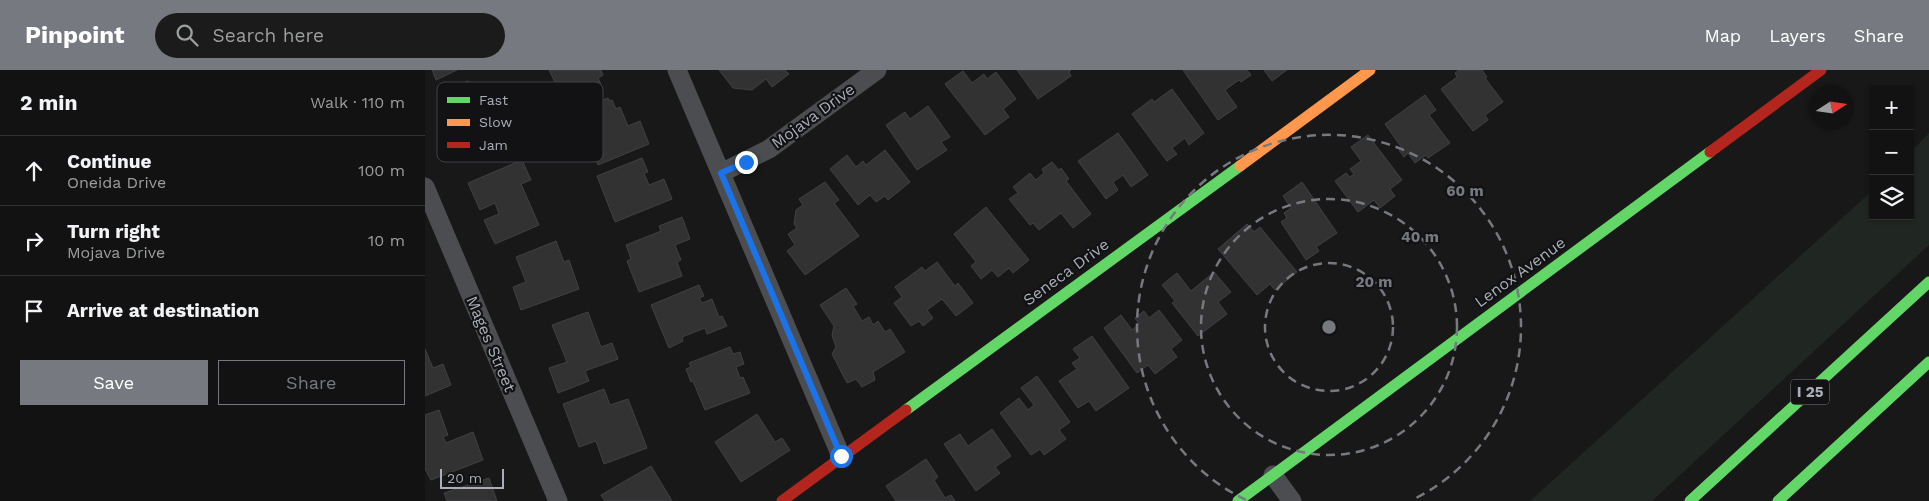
<!DOCTYPE html>
<meta charset="utf-8">
<style>
:root{--surface:#121212;--page:#1b1b1b;--text:#f1f3f6;--muted:#9c9e9f;--line:#313232;--accent:#767a80}
body{margin:0;font-family:"Work Sans",sans-serif;background:var(--page);color:var(--text)}
.controls{position:absolute;right:15px;top:15px;display:grid;overflow:hidden;border-radius:0px;box-shadow:0 1px 4px #0004}
.controls button{width:45px;height:45px;display:grid;place-items:center;padding:0;border:0;border-bottom:1px solid var(--line);background:var(--surface);color:var(--text);font:25px sans-serif}
.compass{position:absolute;left:1384px;top:15px;width:45px;height:45px;border-radius:50%;background:var(--surface);box-shadow:0 1px 4px #0004;rotate:78deg}
.scale{position:absolute;left:15px;bottom:12px;width:64px;box-sizing:border-box;padding-left:5px;border:2px solid #a9aeb8;border-top:0;font-size:14px;line-height:18px;white-space:nowrap;color:#a9aeb8;-webkit-text-stroke:4px #121214;paint-order:stroke}
.stop{position:absolute;width:15px;height:15px;margin:-11px;border:4px solid #1a73e8;border-radius:50%;background:#fff}
.stop.end{background:#1a73e8;border-color:#fff;box-shadow:0 1px 5px #0008}
.list{margin:0;padding:0;list-style:none}
h2{display:flex;justify-content:space-between;align-items:center;height:65px;margin:0;padding:0 20px;font-size:21px}
h2 small{font-size:16px;font-weight:400;color:var(--muted)}
.list li{display:grid;grid-template-columns:32px 1fr auto;gap:15px;align-items:center;box-sizing:border-box;height:70px;padding:0 20px;border-top:1px solid var(--line)}
.list b{display:block;font-size:19px;white-space:nowrap}
.list p{margin:0;font-size:16px;white-space:nowrap;color:var(--muted)}
.list em{font-size:16px;font-style:normal;color:var(--muted)}
.actions{display:flex;gap:10px;padding:15px 20px}
.actions a{flex:1;padding:11px 0;border:1px solid var(--accent);border-radius:0px;text-align:center;font-size:18px;color:var(--accent)}
.actions .main{background:var(--accent);color:#fff}
.icon{flex:none;width:28px;height:28px;fill:none;stroke:currentColor;stroke-width:2;stroke-linecap:round;stroke-linejoin:round}
.map{position:relative;flex:none;width:1504px;height:431px;overflow:hidden}
header{display:flex;align-items:center;gap:30px;box-sizing:border-box;height:70px;padding:0 25px;background:var(--accent);color:#fff}
header strong{font-size:24px}
nav{display:flex;gap:28px;margin-inline-start:auto;font-size:18px}
.search{width:350px;height:45px;background:var(--page);display:flex;align-items:center;gap:12px;box-sizing:border-box;padding:0 18px;border-radius:28px;color:var(--muted);font-size:19px}
main{display:flex}
aside{flex:1;background:var(--surface)}
.map>svg:first-child{display:block}
</style>
<header>
<strong>Pinpoint</strong>
<div class="search"><svg class="icon" aria-label="search" viewBox="0 0 24 24"><circle cx="10" cy="10" r="6"/><path d="M15 15l6 6"/></svg>Search here</div>
<nav><a>Map</a><a>Layers</a><a>Share</a></nav>
</header>
<main>
<aside>
<h2>2 min<small>Walk · 110 m</small></h2>
<ul class="list">
<li><svg class="icon" aria-label="ahead" viewBox="0 0 24 24"><path d="M12 20V5M6 11l6-6 6 6"/></svg><div><b>Continue</b><p>Oneida Drive</p></div><em>100 m</em></li>
<li><svg class="icon" aria-label="right" viewBox="0 0 24 24"><path d="M7 20v-9h11M14 6l5 5-5 5"/></svg><div><b>Turn right</b><p>Mojava Drive</p></div><em>10 m</em></li>
<li><svg class="icon" aria-label="arrive" viewBox="0 0 24 24"><path d="M6 21V4h12l-3 4 3 4H6"/></svg><div><b>Arrive at destination</b></div></li>
</ul>
<div class="actions"><a class="main">Save</a><a>Share</a></div>
</aside>
<div class="map">
<svg width="1504" height="431" viewBox="0 0 1504 431">
<rect width="100%" height="100%" fill="#181818"/>
<path fill="#202621" d="M 1504,63 L 1504,175 L 1227,431 L 1105,431 L 1448,120 L 1448,146 L 1485,146 L 1485,83 Z"/>
<path fill="#323233" stroke="#404144" d="M 7,0 L 32,0 L 11,10 Z
M 124,0 L 176,0 L 178,5 L 173,8 L 177,17 L 141,35 Z
M 294,0 L 360,0 L 364,4 L 347,17 L 341,9 L 327,20 L 308,18 Z
M 592,0 L 646,0 L 644,2 L 646,6 L 613,29 Z
M 758,0 L 822,0 L 826,5 L 816,12 L 814,10 L 800,20 L 812,37 L 793,50 Z
M 839,0 L 862,0 L 847,11 Z
M 1034,0 L 1057,0 L 1062,7 L 1060,8 L 1078,32 L 1060,45 L 1063,50 L 1048,61 L 1016,19 L 1032,7 L 1030,3 Z
M 538,1 L 547,13 L 559,4 L 562,9 L 571,2 L 591,29 L 578,39 L 584,47 L 560,65 L 520,14 Z
M 43,11 L 47,22 L 31,28 L 27,17 Z
M 747,19 L 779,63 L 764,75 L 760,68 L 747,78 L 752,84 L 742,91 L 707,44 L 727,29 L 729,32 Z
M 1000,25 L 1011,40 L 1004,45 L 1025,73 L 1003,88 L 1001,85 L 990,93 L 983,83 L 979,87 L 974,80 L 977,78 L 960,54 Z
M 183,28 L 184,31 L 187,30 L 191,39 L 195,37 L 203,56 L 215,51 L 224,74 L 173,95 L 168,82 L 162,85 L 150,55 L 156,53 L 151,41 Z
M 503,36 L 525,67 L 516,72 L 522,80 L 492,100 L 461,55 L 480,42 L 485,49 Z
M 693,63 L 723,105 L 706,117 L 698,105 L 688,112 L 693,120 L 681,129 L 653,91 Z
M 943,65 L 977,110 L 965,119 L 970,126 L 955,138 L 949,130 L 933,142 L 910,111 L 921,103 L 925,107 L 929,104 L 925,99 L 936,91 L 926,77 Z
M 460,80 L 485,112 L 463,130 L 460,126 L 451,132 L 445,125 L 433,135 L 405,99 L 422,85 L 431,97 L 438,91 L 441,95 Z
M 217,88 L 223,102 L 219,103 L 224,115 L 239,109 L 247,129 L 190,152 L 172,106 Z
M 97,90 L 106,110 L 96,114 L 114,155 L 70,174 L 59,150 L 74,144 L 70,133 L 55,140 L 43,113 Z
M 627,92 L 634,100 L 636,98 L 644,109 L 641,111 L 666,144 L 648,158 L 636,143 L 614,160 L 608,153 L 605,155 L 584,129 L 593,123 L 588,117 L 605,103 L 611,110 L 619,103 L 617,99 Z
M 400,112 L 414,130 L 409,133 L 434,166 L 380,205 L 362,181 L 370,175 L 363,164 L 372,158 L 369,154 L 371,140 L 378,135 L 374,129 Z
M 877,112 L 912,163 L 891,177 L 894,181 L 881,190 L 856,152 L 862,148 L 859,143 L 866,138 L 858,126 Z
M 561,137 L 604,190 L 588,203 L 584,198 L 573,207 L 567,200 L 556,209 L 546,196 L 551,192 L 529,164 Z
M 257,147 L 265,169 L 250,175 L 256,190 L 252,192 L 257,206 L 214,222 L 202,191 L 206,189 L 201,175 L 236,161 L 234,156 Z
M 822,154 L 829,162 L 835,157 L 872,202 L 850,220 L 845,214 L 832,225 L 793,179 Z
M 131,171 L 139,192 L 144,190 L 154,219 L 96,240 L 88,217 L 101,212 L 91,187 Z
M 512,192 L 530,216 L 533,213 L 548,233 L 531,246 L 517,229 L 502,240 L 508,248 L 498,256 L 494,251 L 486,256 L 469,233 L 477,227 L 470,217 L 497,197 L 500,201 Z
M 789,202 L 806,222 L 793,232 L 802,244 L 773,266 L 747,233 L 750,231 L 737,215 L 752,203 L 766,221 Z
M 274,215 L 279,226 L 274,228 L 277,233 L 287,229 L 294,247 L 297,246 L 302,256 L 282,264 L 280,258 L 257,267 L 258,271 L 244,278 L 226,235 Z
M 421,218 L 432,234 L 428,236 L 437,251 L 444,247 L 448,255 L 453,251 L 460,262 L 465,259 L 480,282 L 448,302 L 450,310 L 437,317 L 431,309 L 422,313 L 407,284 L 411,277 L 407,265 L 409,256 L 395,235 Z
M 734,240 L 757,270 L 746,279 L 752,287 L 730,304 L 723,295 L 712,303 L 679,258 L 696,245 L 707,260 L 714,254 L 710,248 L 719,241 L 724,248 Z
M 163,242 L 176,277 L 187,273 L 193,289 L 160,301 L 164,311 L 133,323 L 124,298 L 142,292 L 127,255 Z
M 667,266 L 704,318 L 671,341 L 664,331 L 653,338 L 634,311 L 652,299 L 647,293 L 655,288 L 648,279 Z
M 305,277 L 308,284 L 315,282 L 319,294 L 311,297 L 315,308 L 318,307 L 325,323 L 280,340 L 268,311 L 266,312 L 261,299 L 266,297 L 264,293 Z
M 0,279 L 8,298 L 18,294 L 26,315 L 0,326 Z
M 612,306 L 645,352 L 634,360 L 641,369 L 619,385 L 615,379 L 606,385 L 575,343 L 594,328 L 603,340 L 609,335 L 596,318 Z
M 179,319 L 185,335 L 203,329 L 222,378 L 179,394 L 171,371 L 154,377 L 138,334 Z
M 14,340 L 23,365 L 18,367 L 21,373 L 48,362 L 58,390 L 6,410 L 0,399 L 0,345 Z
M 332,344 L 350,372 L 357,368 L 365,380 L 316,412 L 290,372 Z
M 567,359 L 586,386 L 570,397 L 575,403 L 551,421 L 519,374 L 535,364 L 543,376 Z
M 501,389 L 513,407 L 509,410 L 520,428 L 526,425 L 530,431 L 471,431 L 461,416 Z
M 226,396 L 247,431 L 180,431 L 176,425 Z
M 64,408 L 72,431 L 22,431 L 19,423 Z"/>
<g fill="none" stroke-linecap="round" stroke-linejoin="round">
<path stroke="#4c4d50" stroke-width="19" d="M 252,0 L 416,386
M 296,103 L 344,79 L 452,0
M 0,117 L 133,431
M 848,405 L 867,431"/>
<path stroke="#63d668" stroke-width="11" d="M 481,340 L 815,96
M 813,431 L 1285,82
M 1265,431 L 1504,212
M 1353,431 L 1504,292"/>
<path stroke="#ff974d" stroke-width="11" d="M 815,96 L 945,0"/>
<path stroke="#b3261e" stroke-width="11" d="M 1285,82 L 1396,0
M 357,431 L 481,340"/>
</g>
<g fill="none" stroke-linecap="round" stroke-linejoin="round">
<path stroke="#1a73e8" stroke-width="6" d="M 321,92 L 296,103 L 416,386"/>
</g>
<g fill="none" stroke="#767a80" stroke-width="2.5" stroke-dasharray="9 6">
<circle cx="904" cy="257" r="64"/>
<circle cx="904" cy="257" r="128"/>
<path d="M821 430A192 192 0 1 1 987 430"/>
</g>
<g text-anchor="middle" dominant-baseline="central" stroke-width="4.5" stroke-linejoin="round" paint-order="stroke">
<rect fill="#121214" stroke="#7c7f87" stroke-width="1" x="1366" y="309.5" width="38" height="25" rx="4"/>
<g font-size="15" font-weight="bold" fill="#a9aeb8">
<text x="1385" y="322">I 25</text>
</g>
<g font-size="16" fill="#a9aeb8" stroke="#121214">
<text transform="translate(388 46) rotate(-36)">Mojava Drive</text>
<text transform="translate(641 202) rotate(-36)">Seneca Drive</text>
<text transform="translate(1095 202) rotate(-36)">Lenox Avenue</text>
<text transform="translate(66 274) rotate(67)">Mages Street</text>
</g>
</g>
<rect x="12" y="12" width="166" height="80" rx="8" fill="#121214" stroke="#3f4145" stroke-width="1"/>
<rect x="22" y="27" width="23" height="6" fill="#63d668"/>
<rect x="22" y="49" width="23" height="7" fill="#ff974d"/>
<rect x="22" y="72" width="23" height="6" fill="#b3261e"/>
<g font-size="14" fill="#a9aeb8">
<text x="54" y="35">Fast</text>
<text x="54" y="57">Slow</text>
<text x="54" y="80">Jam</text>
</g>
<circle cx="904" cy="257" r="8" fill="#767a80" stroke="#121214" stroke-width="2.5"/>
<g font-size="15" text-anchor="middle" font-weight="bold" fill="#767a80" stroke="#121214" stroke-width="4.5" stroke-linejoin="round" paint-order="stroke">
<text x="1040" y="126">60 m</text>
<text x="995" y="172">40 m</text>
<text x="949" y="217">20 m</text>
</g>
</svg>
<div class="controls">
<button>+</button>
<button>−</button>
<button><svg class="icon" aria-label="layers" viewBox="0 0 24 24"><path d="M12 4l9 5-9 5-9-5zM3 14l9 5 9-5"/></svg></button>
</div>
<svg class="compass" viewBox="-18 -18 36 36"><path d="M0-13l5 13h-10z" fill="#e53935"/><path d="M0 13l5-13h-10z" fill="#9c9e9f"/></svg>
<div class="scale">20 m</div>
<div class="stop" style="left:416px;top:386px"></div>
<div class="stop end" style="left:321px;top:92px"></div>
</div>
</main>
